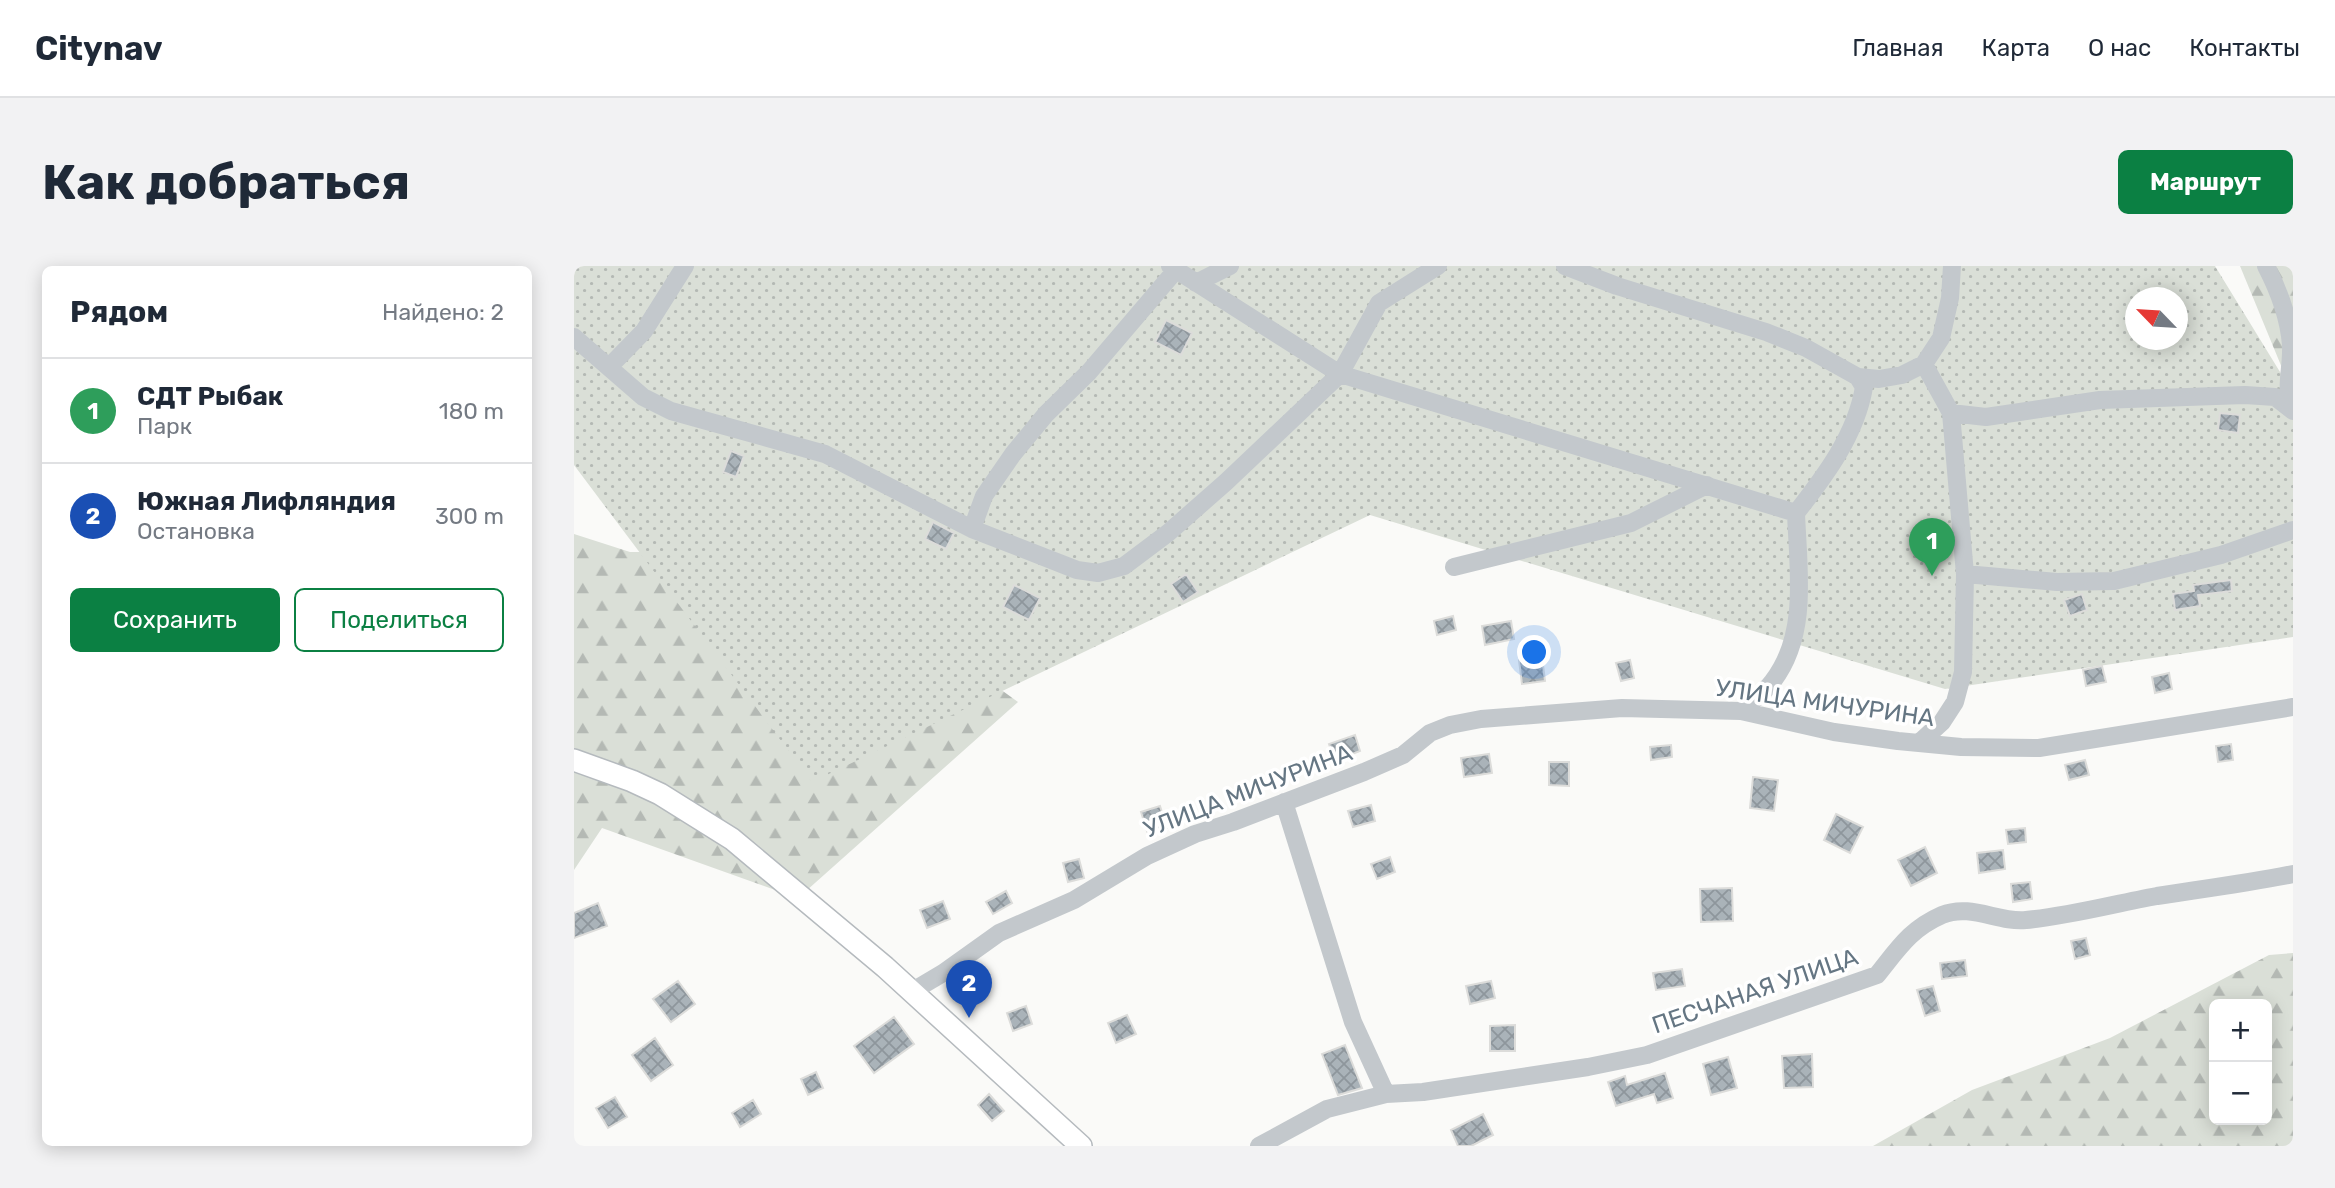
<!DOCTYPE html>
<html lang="ru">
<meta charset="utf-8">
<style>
:root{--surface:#fff;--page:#f2f2f3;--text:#1f2937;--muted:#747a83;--line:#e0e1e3;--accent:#0b8043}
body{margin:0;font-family:Rubik,sans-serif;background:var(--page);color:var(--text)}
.controls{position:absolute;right:21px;bottom:21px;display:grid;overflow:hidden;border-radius:10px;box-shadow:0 4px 18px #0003}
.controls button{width:63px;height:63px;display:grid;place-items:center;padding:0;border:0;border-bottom:2px solid var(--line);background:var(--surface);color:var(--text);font:35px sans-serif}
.compass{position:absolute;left:1551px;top:21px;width:63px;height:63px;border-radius:50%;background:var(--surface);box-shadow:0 4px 18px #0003;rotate:295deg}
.you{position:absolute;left:961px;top:387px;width:24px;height:24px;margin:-18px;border:5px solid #fff;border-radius:50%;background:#1a73e8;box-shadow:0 0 0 10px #1a73e833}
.badge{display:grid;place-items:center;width:46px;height:46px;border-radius:50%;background:var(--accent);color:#fff;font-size:23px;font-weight:700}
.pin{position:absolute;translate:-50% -58px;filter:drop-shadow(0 2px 4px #0008)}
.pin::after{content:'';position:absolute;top:37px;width:24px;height:21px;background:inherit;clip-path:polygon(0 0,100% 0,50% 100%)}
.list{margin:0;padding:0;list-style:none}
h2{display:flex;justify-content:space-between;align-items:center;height:91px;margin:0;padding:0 28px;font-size:30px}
h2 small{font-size:23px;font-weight:400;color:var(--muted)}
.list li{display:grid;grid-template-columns:46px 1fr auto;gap:21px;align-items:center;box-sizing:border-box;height:105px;padding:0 28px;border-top:2px solid var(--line)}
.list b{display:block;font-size:26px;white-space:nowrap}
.list p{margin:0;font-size:23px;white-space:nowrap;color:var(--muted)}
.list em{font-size:23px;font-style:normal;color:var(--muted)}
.actions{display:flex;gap:14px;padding:21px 28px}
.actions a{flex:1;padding:16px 0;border:2px solid var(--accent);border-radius:10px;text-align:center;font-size:24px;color:var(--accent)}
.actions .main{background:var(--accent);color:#fff}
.map{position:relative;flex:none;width:1719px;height:880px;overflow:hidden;border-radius:10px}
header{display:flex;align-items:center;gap:42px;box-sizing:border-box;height:98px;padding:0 35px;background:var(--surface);border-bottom:2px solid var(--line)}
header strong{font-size:33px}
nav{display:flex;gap:38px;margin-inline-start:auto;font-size:24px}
.intro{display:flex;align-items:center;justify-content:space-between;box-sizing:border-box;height:168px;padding:0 42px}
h1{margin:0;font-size:49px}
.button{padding:18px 32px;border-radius:10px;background:var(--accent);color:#fff;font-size:24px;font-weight:700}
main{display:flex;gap:42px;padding:0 42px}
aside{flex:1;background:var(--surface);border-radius:10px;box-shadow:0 4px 18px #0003}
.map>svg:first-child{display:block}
</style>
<header>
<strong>Citynav</strong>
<nav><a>Главная</a><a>Карта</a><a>О нас</a><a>Контакты</a></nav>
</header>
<div class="intro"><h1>Как добраться</h1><a class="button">Маршрут</a></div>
<main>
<aside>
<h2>Рядом<small>Найдено: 2</small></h2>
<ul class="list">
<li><span class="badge" style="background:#2e9e5b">1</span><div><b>СДТ Рыбак</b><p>Парк</p></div><em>180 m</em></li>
<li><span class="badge" style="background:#1a4fb4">2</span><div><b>Южная Лифляндия</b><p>Остановка</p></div><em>300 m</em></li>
</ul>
<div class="actions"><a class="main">Сохранить</a><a>Поделиться</a></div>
</aside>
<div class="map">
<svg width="1719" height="880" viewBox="0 0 1719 880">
<defs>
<pattern id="forest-firs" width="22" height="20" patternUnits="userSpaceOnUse" patternTransform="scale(1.75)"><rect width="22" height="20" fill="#dadfd7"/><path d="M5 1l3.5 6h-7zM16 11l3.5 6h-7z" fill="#b4b9b4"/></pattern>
<pattern id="park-dots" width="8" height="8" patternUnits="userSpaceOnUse" patternTransform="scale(1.75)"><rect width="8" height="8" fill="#dadfd7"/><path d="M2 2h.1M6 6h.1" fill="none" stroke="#b4b9b4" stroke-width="1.8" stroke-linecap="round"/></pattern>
<pattern id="building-cross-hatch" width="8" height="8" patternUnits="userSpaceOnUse" patternTransform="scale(1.75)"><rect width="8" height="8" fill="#aab3b9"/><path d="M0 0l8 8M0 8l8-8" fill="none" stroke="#8e969c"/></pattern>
</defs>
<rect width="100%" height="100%" fill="#fafaf8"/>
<path fill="url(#forest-firs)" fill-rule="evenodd" d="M 1666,0 L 1719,0 L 1719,122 L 1715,119 Z
M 0,268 L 56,286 L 147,286 L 408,410 L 444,436 L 232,625 L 204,625 L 28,562 L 0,604 Z
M 1719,687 L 1719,880 L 1299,880 L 1398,824 L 1536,772 L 1695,689 ZM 1693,738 L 1693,854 L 1640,854 L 1640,738 Z"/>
<path fill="url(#park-dots)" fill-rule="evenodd" d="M 0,0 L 1641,0 L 1714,119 L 1719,122 L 1719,371 L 1371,423 L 796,249 L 238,516 L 0,199 ZM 1562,32 L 1604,32 L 1604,74 L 1562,74 Z"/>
<path fill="url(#building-cross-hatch)" stroke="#dcdcda" stroke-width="2" d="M 592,54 L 618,67 L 607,89 L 581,76 Z
M 1646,147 L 1666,149 L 1664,167 L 1644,164 Z
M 157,185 L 170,190 L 162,211 L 149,206 Z
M 359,256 L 380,267 L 372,283 L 351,273 Z
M 612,308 L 624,326 L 609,336 L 597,318 Z
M 1657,314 L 1658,325 L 1624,329 L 1626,340 L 1601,344 L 1599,328 L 1620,325 L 1619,319 Z
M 440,319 L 466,332 L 455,354 L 429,341 Z
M 1508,328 L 1513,344 L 1496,350 L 1490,334 Z
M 879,350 L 882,364 L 863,369 L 860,355 Z
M 937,355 L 940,373 L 911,379 L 908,360 Z
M 968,391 L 971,415 L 948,418 L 945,394 Z
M 1056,394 L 1060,412 L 1047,415 L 1042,397 Z
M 1528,400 L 1532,416 L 1512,420 L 1509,404 Z
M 1595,407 L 1598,423 L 1581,427 L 1578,411 Z
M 781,469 L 786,485 L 761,495 L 755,478 Z
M 1657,478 L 1659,494 L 1644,496 L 1642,480 Z
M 1097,479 L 1098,491 L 1077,494 L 1076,481 Z
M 915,488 L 918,507 L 890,511 L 887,492 Z
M 1511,494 L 1515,509 L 1495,514 L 1491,499 Z
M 975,496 L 995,496 L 995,520 L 975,519 Z
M 1179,511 L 1204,514 L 1200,545 L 1176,542 Z
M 797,539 L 801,555 L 779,561 L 774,545 Z
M 586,540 L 593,562 L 574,568 L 567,546 Z
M 1262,548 L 1289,561 L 1276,587 L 1250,574 Z
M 1451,562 L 1452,576 L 1434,578 L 1432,564 Z
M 1351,581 L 1363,607 L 1337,620 L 1324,594 Z
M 1429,584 L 1431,603 L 1405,607 L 1403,587 Z
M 816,591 L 821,606 L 803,613 L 797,598 Z
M 505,593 L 510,612 L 494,616 L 489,597 Z
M 1456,616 L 1458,633 L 1439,636 L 1437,618 Z
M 1158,622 L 1159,655 L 1127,656 L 1126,623 Z
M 432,625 L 438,637 L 419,648 L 412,636 Z
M 369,635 L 376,653 L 353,662 L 346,644 Z
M 24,637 L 33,660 L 0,672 L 0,647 Z
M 1512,672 L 1516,689 L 1501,693 L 1497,675 Z
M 1391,694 L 1393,710 L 1368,713 L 1366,697 Z
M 1108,703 L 1111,720 L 1082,724 L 1079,707 Z
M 104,715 L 121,738 L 97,756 L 79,733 Z
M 917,715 L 921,732 L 896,738 L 892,720 Z
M 1359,720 L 1366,745 L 1351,750 L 1343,724 Z
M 452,740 L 458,758 L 439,765 L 433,747 Z
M 553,749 L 562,768 L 542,777 L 534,757 Z
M 320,751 L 340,778 L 300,807 L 280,780 Z
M 941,759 L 941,785 L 916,785 L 916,760 Z
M 81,772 L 99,799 L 77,815 L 58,789 Z
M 771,779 L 788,822 L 764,829 L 748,788 Z
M 1238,788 L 1239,821 L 1210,822 L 1208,790 Z
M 1154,791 L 1163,822 L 1137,829 L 1129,798 Z
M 242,806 L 249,822 L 234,829 L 227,813 Z
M 1091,807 L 1099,832 L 1083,837 L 1080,828 L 1042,840 L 1034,816 L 1051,810 L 1053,819 Z
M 415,828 L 430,845 L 418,855 L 404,839 Z
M 41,831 L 53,851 L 34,862 L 22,842 Z
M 179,834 L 187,848 L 166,861 L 158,847 Z
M 909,848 L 919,869 L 897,880 L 884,880 L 877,864 Z"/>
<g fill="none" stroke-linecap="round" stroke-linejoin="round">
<defs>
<path id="major" d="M 0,494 L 58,515 L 86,528 L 158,573 L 311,701 L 507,880"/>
</defs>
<use href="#major" stroke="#b5babe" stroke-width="24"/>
<path stroke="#c3c8cc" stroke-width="18" d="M 596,0 L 766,108 L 1222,247 C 1224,303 1235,368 1199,415 C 1191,426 1178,435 1167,445
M 991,0 L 1043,20 L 1192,66 L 1232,82 L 1284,111 L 1305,113 L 1328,109 L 1350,98 L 1367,72 L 1376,32 L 1378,0
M 1692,0 C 1704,23 1715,53 1717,79 C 1718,106 1710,118 1719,144
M 622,17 L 656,0
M 0,71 L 69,131 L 97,145 L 251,188 L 398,263 L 503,304 L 524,307 L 550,300 L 594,267 L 652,216 L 766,108 L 805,37 L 864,0
M 35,101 L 70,65 L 111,0
M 1377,147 L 1412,151 L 1526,134 L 1671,129 L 1701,131 L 1719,145
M 1222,247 C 1251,210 1282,169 1290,121 L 1284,111
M 398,263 L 410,230 L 439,188 L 472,148 L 515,106 L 602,4
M 880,301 L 1057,257 L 1133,219
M 1391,308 L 1483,316 L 1540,315 L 1647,289 L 1719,264
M 1345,477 L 1368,456 L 1381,436 L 1389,406 L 1391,308 L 1377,147 L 1350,98
M 710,536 L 779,756 L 812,828
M 337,726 L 369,707 L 425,667 L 500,634 L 573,590 L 621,568 L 659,556 L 790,506 L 829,489 L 856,467 L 876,459 L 907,453 L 1048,442 L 1167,445 L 1260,466 L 1324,475 L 1387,481 L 1465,482 L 1719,441
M 685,880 L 753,843 L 812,828 L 849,826 L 1014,801 L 1073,789 L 1303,709 C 1324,683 1336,663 1368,649 C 1397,637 1424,657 1452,654 C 1496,650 1539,638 1583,630 C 1628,623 1674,617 1719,608"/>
<use href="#major" stroke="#fff" stroke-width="21"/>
</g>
<g text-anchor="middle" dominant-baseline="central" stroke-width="7" stroke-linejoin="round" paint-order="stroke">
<g font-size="24" fill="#657683" stroke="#fff">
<text transform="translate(1251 437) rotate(8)">УЛИЦА МИЧУРИНА</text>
<text transform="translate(674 525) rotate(-21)">УЛИЦА МИЧУРИНА</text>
<text transform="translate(1181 725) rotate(-19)">ПЕСЧАНАЯ УЛИЦА</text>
</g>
</g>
</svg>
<div class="controls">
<button>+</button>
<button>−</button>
</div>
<svg class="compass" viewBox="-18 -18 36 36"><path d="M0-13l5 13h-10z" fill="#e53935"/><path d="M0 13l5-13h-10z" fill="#747a83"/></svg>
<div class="you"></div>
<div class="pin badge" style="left:1358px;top:310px;background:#2e9e5b">1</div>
<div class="pin badge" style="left:395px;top:752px;background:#1a4fb4">2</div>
</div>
</main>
